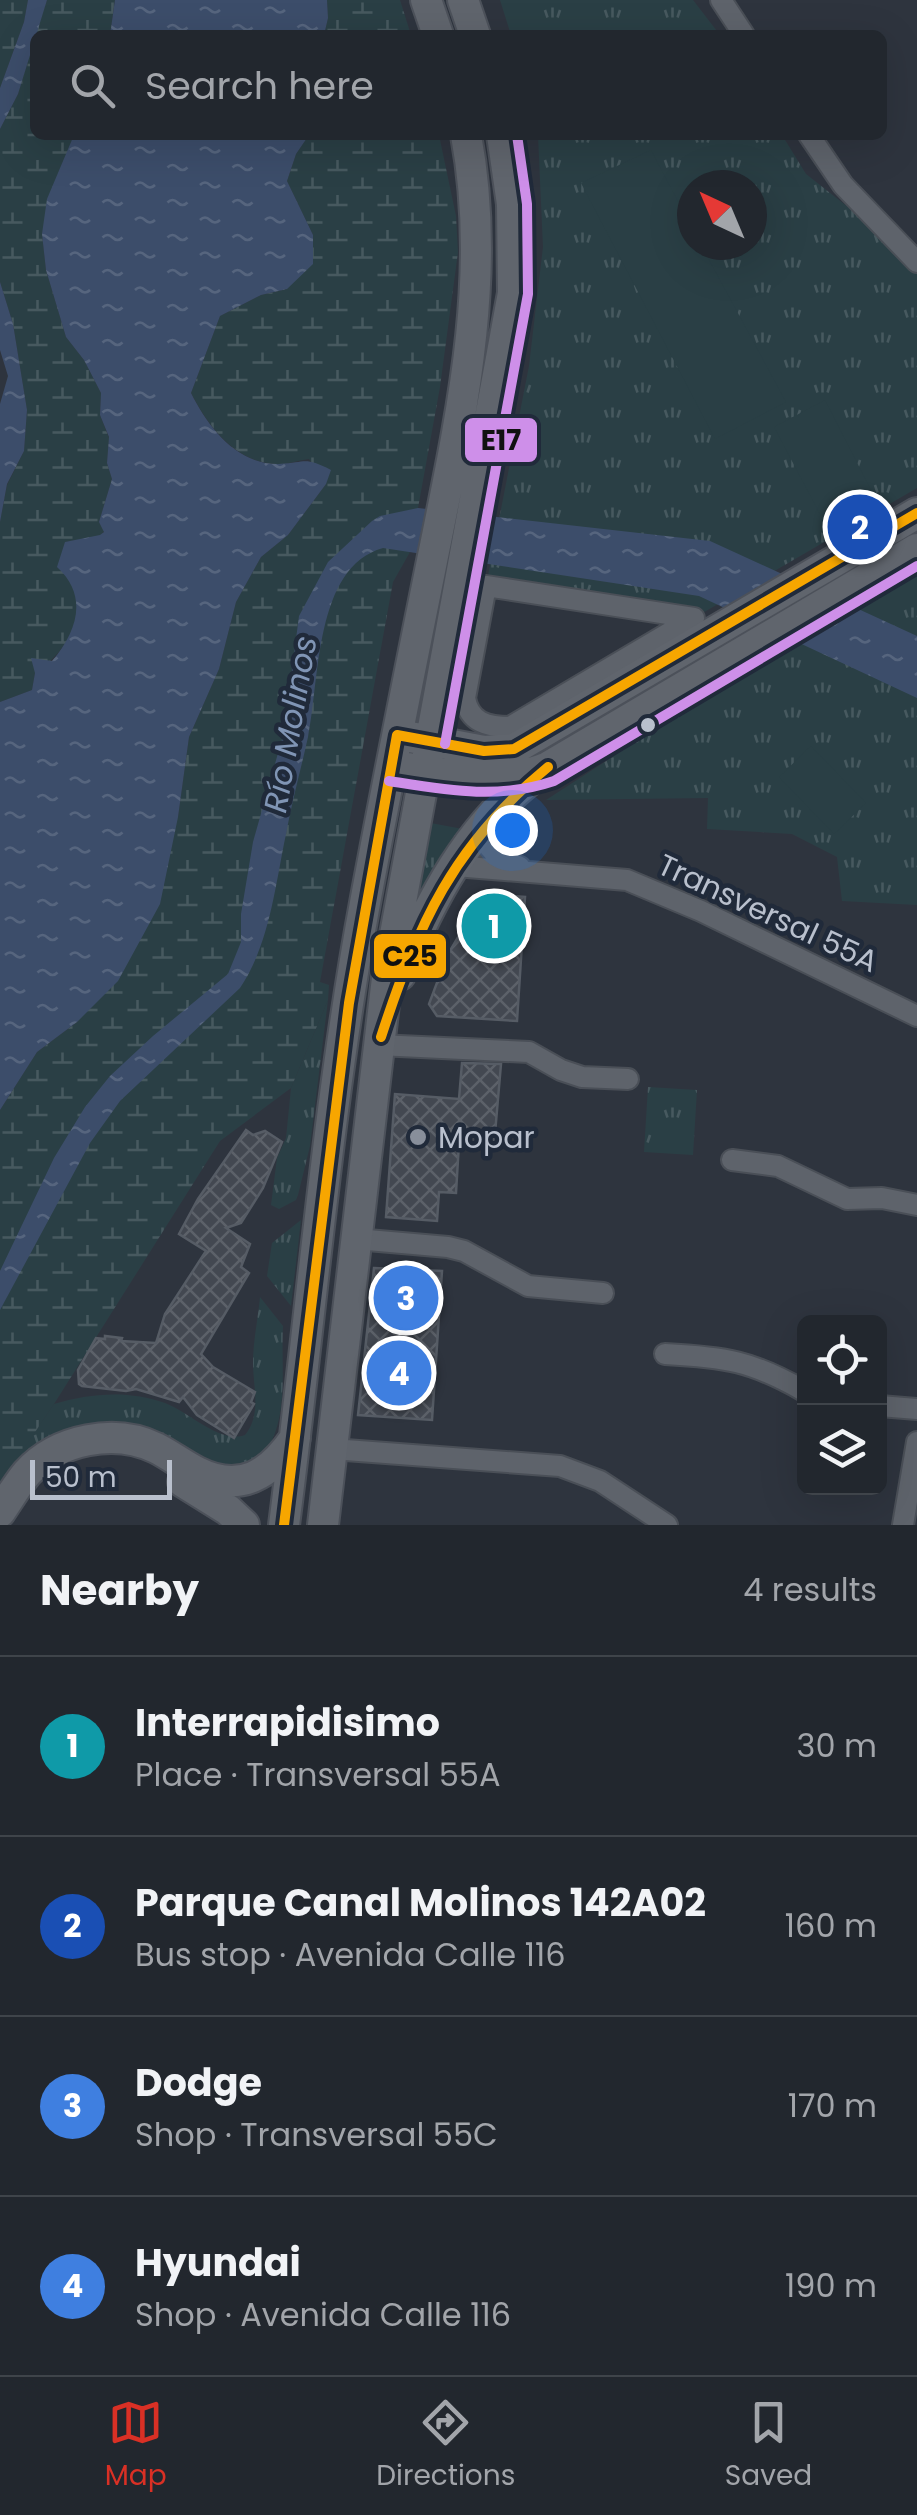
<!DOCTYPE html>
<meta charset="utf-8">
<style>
:root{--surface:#22272e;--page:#2a2f36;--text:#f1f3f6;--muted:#a2a5aa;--line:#3f444a;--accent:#d93025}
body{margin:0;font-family:Poppins,sans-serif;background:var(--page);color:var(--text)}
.controls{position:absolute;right:30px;bottom:30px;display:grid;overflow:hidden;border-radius:15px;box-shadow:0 10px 40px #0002}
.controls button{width:90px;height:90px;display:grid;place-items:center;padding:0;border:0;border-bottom:2px solid var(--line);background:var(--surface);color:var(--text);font:50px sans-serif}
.compass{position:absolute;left:677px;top:170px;width:90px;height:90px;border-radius:50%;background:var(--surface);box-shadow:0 10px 40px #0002;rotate:316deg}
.scale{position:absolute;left:30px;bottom:25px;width:142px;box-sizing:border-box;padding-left:10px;border:5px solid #b9c0cd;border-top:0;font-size:28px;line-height:35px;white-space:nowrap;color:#b9c0cd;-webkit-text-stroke:8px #202a3a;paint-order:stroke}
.you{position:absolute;left:512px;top:830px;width:35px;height:35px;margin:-25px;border:8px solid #fff;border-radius:50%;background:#1a73e8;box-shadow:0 0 0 15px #1a73e833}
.badge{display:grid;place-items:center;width:65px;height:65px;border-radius:50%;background:var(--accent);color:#fff;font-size:32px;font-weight:700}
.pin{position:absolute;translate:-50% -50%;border:5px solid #fff;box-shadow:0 2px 10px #0006}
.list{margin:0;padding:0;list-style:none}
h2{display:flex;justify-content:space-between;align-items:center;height:130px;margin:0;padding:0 40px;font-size:42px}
h2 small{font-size:32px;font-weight:400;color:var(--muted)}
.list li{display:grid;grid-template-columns:65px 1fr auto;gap:30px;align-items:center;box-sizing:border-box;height:180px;padding:0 40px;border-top:2px solid var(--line)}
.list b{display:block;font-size:38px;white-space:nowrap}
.list p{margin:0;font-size:32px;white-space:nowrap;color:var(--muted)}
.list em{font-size:32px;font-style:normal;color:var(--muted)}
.icon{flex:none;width:55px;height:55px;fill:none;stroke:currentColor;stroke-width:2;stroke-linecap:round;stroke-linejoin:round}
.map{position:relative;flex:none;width:917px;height:1525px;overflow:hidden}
.search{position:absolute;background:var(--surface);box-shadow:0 10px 40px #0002;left:30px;right:30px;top:30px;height:110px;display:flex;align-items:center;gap:25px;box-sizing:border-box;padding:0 35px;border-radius:15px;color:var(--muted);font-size:38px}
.sheet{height:850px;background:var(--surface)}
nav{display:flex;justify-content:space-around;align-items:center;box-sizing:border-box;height:140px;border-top:2px solid var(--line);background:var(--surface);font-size:28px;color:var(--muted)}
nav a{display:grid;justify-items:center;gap:5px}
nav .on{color:var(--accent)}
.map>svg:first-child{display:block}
</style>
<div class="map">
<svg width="917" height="1525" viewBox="0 0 917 1525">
<defs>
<pattern id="grass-tufts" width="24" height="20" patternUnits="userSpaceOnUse" patternTransform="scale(2.5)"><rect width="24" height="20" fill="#2a3f45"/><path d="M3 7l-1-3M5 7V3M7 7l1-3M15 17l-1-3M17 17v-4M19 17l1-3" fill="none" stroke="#47595f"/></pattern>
<pattern id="wetland-marsh" width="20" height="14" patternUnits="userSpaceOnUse" patternTransform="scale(2.5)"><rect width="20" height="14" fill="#2a3f45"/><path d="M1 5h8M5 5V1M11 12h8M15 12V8" fill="none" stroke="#47595f"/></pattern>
<pattern id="water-ripples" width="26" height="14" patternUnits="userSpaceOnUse" patternTransform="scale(2.5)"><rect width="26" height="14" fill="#3c4d6a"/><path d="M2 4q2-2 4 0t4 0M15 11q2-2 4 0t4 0" fill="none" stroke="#56657e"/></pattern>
<pattern id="building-cross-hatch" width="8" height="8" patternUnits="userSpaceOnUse" patternTransform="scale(2.5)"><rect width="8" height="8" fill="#434851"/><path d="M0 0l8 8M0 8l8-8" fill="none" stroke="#5c6169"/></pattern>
</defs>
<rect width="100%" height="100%" fill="#2e343e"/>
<path fill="url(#grass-tufts)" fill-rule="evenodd" d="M 500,0 L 693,0 L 720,35 L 511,35 Z
M 538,135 L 782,135 L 806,174 L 900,248 L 917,268 L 917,488 L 694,618 L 486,586 L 529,366 L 543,247 ZM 692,185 L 752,185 L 752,245 L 692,245 Z
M 917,571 L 917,905 L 842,901 L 837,857 L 792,834 L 707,829 L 708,798 L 546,800 L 855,600 Z
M 425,822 L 463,829 L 406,922 Z
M 328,1000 L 310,1146 L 298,1195 L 296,1200 L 279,1209 L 271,1205 L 277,1158 L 286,1138 L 291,1088 Z
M 648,1087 L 697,1090 L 693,1155 L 644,1152 Z
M 301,1220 L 291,1306 L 267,1276 L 272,1243 Z
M 260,1297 L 283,1326 C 281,1360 287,1400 275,1433 C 247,1508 176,1432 131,1424 C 81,1415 41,1436 8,1471 L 54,1404 C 90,1393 129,1390 165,1403 C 189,1412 220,1444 245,1435 C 262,1415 253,1387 253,1363 C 253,1341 258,1319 260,1297 Z"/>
<path fill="url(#wetland-marsh)" d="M 0,0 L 28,0 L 24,22 L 0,88 Z
M 47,0 L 115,0 L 110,35 L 35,35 Z
M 327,0 L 400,0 L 411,35 L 324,35 L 328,18 Z
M 35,36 L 35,135 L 74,135 L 42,234 L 46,270 L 66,337 L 84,360 L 101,393 L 100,415 L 109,438 L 107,463 L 112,479 L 99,522 L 104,531 L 100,536 L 66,542 L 58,567 C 96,603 72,648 35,673 L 32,690 L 0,702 L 0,522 L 7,485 L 24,451 L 27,410 L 13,324 L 0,282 L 0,129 L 18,94 Z
M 309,135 L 439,135 L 456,216 L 458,252 L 440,387 L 410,552 L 393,582 L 320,982 L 329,985 L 328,1000 L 291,1088 L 220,1141 L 54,1404 L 0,1484 L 0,1110 L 37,1052 L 77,1022 L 178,817 L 189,737 L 219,669 L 236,602 L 261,557 L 288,535 L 326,484 L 309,459 C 299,460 286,465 276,464 C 235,462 209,427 191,393 L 220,316 L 261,295 L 287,289 L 313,235 L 287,181 L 296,154 Z"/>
<path fill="#2a3f45" d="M 651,150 L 692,228 L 692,245 L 701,245 L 786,402 L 715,439 L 581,183 Z
M 825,400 L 871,490 L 821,516 L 774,427 Z
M 811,746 L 866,803 L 834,834 L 779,777 Z"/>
<path fill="url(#water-ripples)" d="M 28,0 L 47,0 L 18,94 L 0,129 L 0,88 L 24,22 Z
M 115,0 L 327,0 L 328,18 L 324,35 L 110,35 Z
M 74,135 L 309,135 L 296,154 L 287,181 L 313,235 L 313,264 L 287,289 L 261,295 L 220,316 L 191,393 C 208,427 237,465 279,464 C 307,463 303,456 331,470 L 326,484 L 288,535 L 261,557 L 236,602 L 219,669 L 189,737 L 178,817 L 160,904 L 118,981 L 77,1022 L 37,1052 L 0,1110 L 0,702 L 32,690 L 35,673 L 31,658 L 52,661 C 77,632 89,596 57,567 L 65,542 L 100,535 L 104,532 L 99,522 L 112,479 L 107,463 L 109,437 L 100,415 L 101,393 L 84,360 L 66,337 L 46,270 L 42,234 L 47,199 Z
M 0,282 L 13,324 L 27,410 L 24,451 L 7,484 L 0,522 L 0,404 L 8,376 L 0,350 Z
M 418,508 L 710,541 L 917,636 L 917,698 L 699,596 L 383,548 C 314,567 320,681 308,737 C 301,769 292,801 286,834 C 275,886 270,943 240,988 L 120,1101 L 90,1143 L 0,1310 L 0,1271 L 54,1158 L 85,1107 L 110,1076 L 153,1036 L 228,974 L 241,942 L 241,914 L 253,842 L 284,732 L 299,616 L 328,562 L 372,521 L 380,516 Z"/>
<path fill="url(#building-cross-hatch)" stroke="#565c65" stroke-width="2.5" d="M 483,894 L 525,897 L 517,1021 L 437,1016 L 429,1004 L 447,956 Z
M 462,1063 L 501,1064 L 494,1145 L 459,1143 L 456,1193 L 439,1192 L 437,1221 L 386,1217 L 395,1094 L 459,1099 Z
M 246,1130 L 253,1135 L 265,1131 L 282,1142 L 263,1188 L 241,1223 L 226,1228 L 250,1244 L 241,1267 L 249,1273 L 201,1354 L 213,1367 L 255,1392 L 251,1402 L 254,1404 L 234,1438 L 197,1415 L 183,1397 L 179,1402 L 136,1389 L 126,1391 L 82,1386 L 79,1384 L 78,1370 L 96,1338 L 105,1339 L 105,1336 L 122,1338 L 121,1341 L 156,1343 L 165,1314 L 206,1251 L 179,1234 L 198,1199 Z
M 374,1268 L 442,1271 L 432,1420 L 358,1415 Z"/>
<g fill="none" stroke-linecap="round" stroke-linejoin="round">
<defs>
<path id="street" d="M 721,0 L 744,35
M 809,135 L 843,185 L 917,262
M 486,586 L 694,618 L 510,727 C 487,727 469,722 465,698 Z
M 477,833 L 497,856 L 520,867
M 455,866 L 627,880 L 701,911 L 917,1016
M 378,1045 L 529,1052 L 561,1070 L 582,1077 L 628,1079
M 732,1160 L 778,1166 L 847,1199 L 882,1198 L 917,1205
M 356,1239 L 448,1247 L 464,1251 L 528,1286 L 603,1293
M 665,1354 C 725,1357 752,1361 804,1391
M 880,1406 L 917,1409
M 332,1449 L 560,1466 L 600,1481 L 667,1525
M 903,1525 L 917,1442"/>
<path id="primary" d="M 426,0 L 438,35
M 463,0 L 475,35
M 410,737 L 484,751 L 514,749 L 917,513
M 408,768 C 457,776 501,787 548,767 L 917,549
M 400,975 C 429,901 470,824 535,776
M 183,1482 L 228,1510 L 244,1525
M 0,1512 C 9,1499 17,1485 27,1473 C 58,1439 115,1428 156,1448 C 170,1455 183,1465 197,1472 C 241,1494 270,1474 295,1438
M 284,1525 C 311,1318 327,1108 365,903 C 386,789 409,675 432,561 C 460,421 493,278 466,135
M 323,1525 L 387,978 L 513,293 L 512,204 L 502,135"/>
</defs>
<use href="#street" stroke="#4a4f57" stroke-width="24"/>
<use href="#primary" stroke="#4c515a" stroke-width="34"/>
<use href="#street" stroke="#5e636b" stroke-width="20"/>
<use href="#primary" stroke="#60656d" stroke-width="30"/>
<defs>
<path id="bus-1" d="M 381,1037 C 418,924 454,844 548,767
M 284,1525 L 349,1003 L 397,735 L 484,751 L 514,749 L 917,513"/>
<path id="bus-2" d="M 445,744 L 528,294 L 527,204 L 517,135
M 389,781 C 446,790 498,800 554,781 L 917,566"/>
</defs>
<use href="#bus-1" stroke="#202a3a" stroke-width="18"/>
<use href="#bus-2" stroke="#202a3a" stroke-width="18"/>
<use href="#bus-1" stroke="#f7a600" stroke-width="10"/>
<use href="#bus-2" stroke="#ce8fe9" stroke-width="10"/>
</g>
<circle fill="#b9c0cd" stroke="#202a3a" stroke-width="4" cx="648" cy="725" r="9"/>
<circle fill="#888f9b" stroke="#202a3a" stroke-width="4" cx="418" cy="1137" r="10"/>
<g text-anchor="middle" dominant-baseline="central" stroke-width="9" stroke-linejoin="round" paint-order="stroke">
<g font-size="30" fill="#b9c0cd" stroke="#202a3a">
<text transform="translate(768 913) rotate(25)">Transversal 55A</text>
</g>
<g font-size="30" fill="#b9c0cd" stroke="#202a3a" text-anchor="start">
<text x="438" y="1137">Mopar</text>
</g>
<g font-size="32" font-style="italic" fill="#8095b5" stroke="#202a3a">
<text transform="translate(290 724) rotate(-80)">Río Molinos</text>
</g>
</g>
<g stroke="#202a3a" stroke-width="4">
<rect x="463" y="416" width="76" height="48" rx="10" fill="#ce8fe9"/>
<rect x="372" y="932" width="76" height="48" rx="10" fill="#f7a600"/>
</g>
<g font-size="28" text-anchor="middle" font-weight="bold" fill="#111">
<text x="501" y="450">E17</text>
<text x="410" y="966">C25</text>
</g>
</svg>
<div class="controls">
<button><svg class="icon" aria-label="locate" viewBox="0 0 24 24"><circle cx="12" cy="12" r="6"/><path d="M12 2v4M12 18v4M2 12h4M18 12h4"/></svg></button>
<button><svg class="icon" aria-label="layers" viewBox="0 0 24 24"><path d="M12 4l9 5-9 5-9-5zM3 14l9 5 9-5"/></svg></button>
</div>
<svg class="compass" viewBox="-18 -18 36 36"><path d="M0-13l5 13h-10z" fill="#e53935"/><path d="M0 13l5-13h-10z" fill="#a2a5aa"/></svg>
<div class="scale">50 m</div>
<div class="you"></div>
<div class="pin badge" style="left:494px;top:926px;background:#0f9aa8">1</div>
<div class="pin badge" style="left:860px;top:527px;background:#1a4fb4">2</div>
<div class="pin badge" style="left:406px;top:1298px;background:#3f7fe0">3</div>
<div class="pin badge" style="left:399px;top:1373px;background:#3f7fe0">4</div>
<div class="search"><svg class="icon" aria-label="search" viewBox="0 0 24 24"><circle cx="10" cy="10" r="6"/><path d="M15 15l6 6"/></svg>Search here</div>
</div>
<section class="sheet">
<h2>Nearby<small>4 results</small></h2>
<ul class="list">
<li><span class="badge" style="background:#0f9aa8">1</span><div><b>Interrapidisimo</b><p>Place · Transversal 55A</p></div><em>30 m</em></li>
<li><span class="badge" style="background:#1a4fb4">2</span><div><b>Parque Canal Molinos 142A02</b><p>Bus stop · Avenida Calle 116</p></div><em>160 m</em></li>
<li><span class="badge" style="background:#3f7fe0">3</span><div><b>Dodge</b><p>Shop · Transversal 55C</p></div><em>170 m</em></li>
<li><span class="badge" style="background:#3f7fe0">4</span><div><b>Hyundai</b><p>Shop · Avenida Calle 116</p></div><em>190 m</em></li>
</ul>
</section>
<nav>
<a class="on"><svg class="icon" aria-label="map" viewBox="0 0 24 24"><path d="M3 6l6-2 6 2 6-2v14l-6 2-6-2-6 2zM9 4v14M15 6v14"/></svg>Map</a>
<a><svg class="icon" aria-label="directions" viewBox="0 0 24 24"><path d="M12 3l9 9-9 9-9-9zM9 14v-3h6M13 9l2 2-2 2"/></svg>Directions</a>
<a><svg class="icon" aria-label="saved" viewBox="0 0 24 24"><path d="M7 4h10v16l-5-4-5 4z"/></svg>Saved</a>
</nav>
